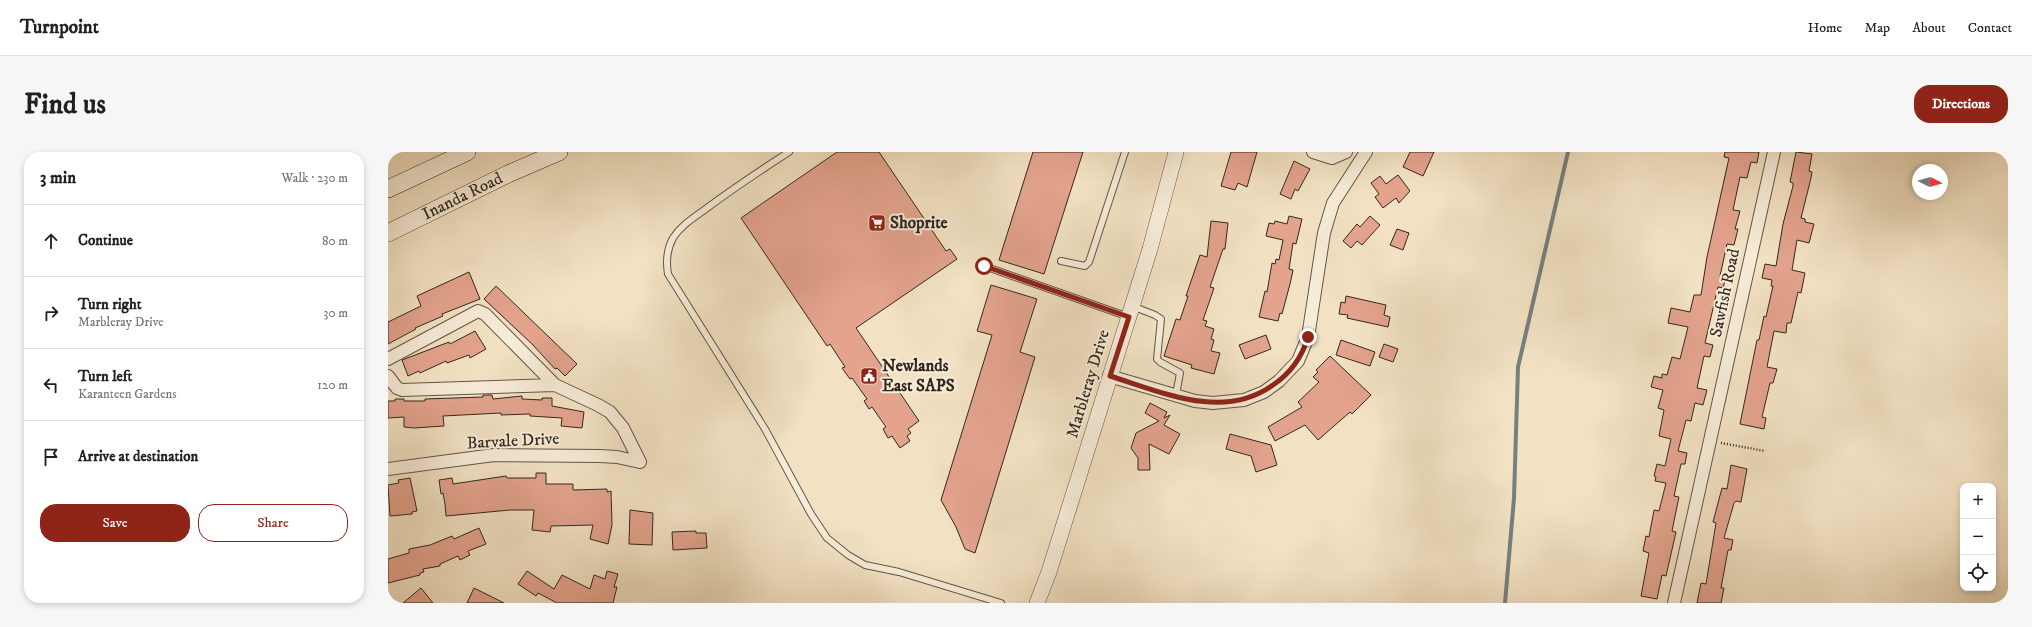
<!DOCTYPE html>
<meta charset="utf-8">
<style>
:root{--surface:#fff;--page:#f6f6f6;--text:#202124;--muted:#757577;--line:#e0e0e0;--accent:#8f2418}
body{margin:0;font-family:"IM FELL DW Pica",serif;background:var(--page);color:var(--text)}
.controls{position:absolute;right:12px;bottom:12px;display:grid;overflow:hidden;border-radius:8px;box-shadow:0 2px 6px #0003}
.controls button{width:36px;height:36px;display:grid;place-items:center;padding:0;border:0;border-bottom:1px solid var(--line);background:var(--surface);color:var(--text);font:20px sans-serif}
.compass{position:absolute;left:1524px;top:12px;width:36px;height:36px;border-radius:50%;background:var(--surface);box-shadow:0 2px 6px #0003;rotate:96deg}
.stop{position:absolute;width:12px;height:12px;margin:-9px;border:3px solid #8f2418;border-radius:50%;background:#fff}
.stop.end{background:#8f2418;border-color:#fff;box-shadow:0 1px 4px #0008}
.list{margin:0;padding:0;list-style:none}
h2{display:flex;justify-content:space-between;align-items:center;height:52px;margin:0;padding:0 16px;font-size:17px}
h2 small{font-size:13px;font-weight:400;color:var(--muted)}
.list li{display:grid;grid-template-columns:26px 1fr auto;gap:12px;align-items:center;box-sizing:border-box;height:72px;padding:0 16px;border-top:1px solid var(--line)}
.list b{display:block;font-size:15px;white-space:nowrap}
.list p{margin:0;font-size:13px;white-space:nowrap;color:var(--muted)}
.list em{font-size:13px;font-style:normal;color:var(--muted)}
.actions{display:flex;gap:8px;padding:12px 16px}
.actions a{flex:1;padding:9px 0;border:1px solid var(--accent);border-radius:16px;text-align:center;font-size:14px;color:var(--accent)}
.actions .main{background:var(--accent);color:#fff}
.icon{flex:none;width:22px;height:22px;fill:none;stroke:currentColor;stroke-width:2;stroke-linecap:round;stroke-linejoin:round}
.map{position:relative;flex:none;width:1620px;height:451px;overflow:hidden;border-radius:16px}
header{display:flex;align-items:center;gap:24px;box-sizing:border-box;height:56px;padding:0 20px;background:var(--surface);border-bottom:1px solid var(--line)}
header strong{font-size:19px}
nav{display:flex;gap:22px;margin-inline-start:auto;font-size:14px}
.intro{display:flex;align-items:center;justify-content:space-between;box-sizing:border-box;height:96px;padding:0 24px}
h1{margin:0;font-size:28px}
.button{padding:10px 18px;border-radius:16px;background:var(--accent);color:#fff;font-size:14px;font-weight:700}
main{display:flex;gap:24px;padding:0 24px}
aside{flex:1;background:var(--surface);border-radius:16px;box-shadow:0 2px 6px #0003}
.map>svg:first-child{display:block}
</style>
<header>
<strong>Turnpoint</strong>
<nav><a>Home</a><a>Map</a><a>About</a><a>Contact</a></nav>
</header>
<div class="intro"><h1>Find us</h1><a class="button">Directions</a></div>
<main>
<aside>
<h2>3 min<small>Walk · 230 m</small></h2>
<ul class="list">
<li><svg class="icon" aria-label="ahead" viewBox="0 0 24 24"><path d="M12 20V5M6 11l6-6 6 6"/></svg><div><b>Continue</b></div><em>80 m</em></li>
<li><svg class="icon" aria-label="right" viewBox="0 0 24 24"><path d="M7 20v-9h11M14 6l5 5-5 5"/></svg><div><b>Turn right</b><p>Marbleray Drive</p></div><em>30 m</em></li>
<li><svg class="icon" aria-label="left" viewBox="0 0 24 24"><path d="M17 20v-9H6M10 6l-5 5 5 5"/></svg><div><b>Turn left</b><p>Karanteen Gardens</p></div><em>120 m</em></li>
<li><svg class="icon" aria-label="arrive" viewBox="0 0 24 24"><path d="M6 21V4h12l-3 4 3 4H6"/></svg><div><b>Arrive at destination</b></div></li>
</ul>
<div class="actions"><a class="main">Save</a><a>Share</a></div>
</aside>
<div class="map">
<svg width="1620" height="451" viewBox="0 0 1620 451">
<rect width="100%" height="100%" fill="#f2e2c3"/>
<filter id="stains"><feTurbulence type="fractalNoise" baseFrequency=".005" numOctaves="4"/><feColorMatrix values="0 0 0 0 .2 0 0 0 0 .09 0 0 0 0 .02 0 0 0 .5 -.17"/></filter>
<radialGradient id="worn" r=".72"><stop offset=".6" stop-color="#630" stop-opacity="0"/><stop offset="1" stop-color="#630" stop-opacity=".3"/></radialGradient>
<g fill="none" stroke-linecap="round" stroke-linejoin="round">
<path stroke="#75807f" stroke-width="4" d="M 1117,451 L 1126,346 L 1130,215 L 1180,0"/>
</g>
<path fill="#e3a38d" stroke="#322820" d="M 449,0 L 491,0 L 558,99 L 562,97 L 569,107 L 468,176 L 531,269 L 520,277 L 523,281 L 519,284 L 522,289 L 512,296 L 504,284 L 500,286 L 495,277 L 498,275 L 484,255 L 481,257 L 476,249 L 479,247 L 464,226 L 462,227 L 454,216 L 457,215 L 442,192 L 439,194 L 353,66 Z
M 645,0 L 695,0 L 656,122 L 611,108 Z
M 843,0 L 869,0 L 859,35 L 850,31 L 847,38 L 833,34 Z
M 1022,0 L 1046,0 L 1035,24 L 1015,15 Z
M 1337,0 L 1371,0 L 1369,11 L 1363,10 L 1359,26 L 1352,25 L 1345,58 L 1352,59 L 1347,77 L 1350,77 L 1346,93 L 1339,92 L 1332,124 L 1338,125 L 1335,136 L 1330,135 L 1317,191 L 1325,193 L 1322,205 L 1316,204 L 1309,236 L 1319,238 L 1315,253 L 1307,251 L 1303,269 L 1298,268 L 1290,299 L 1299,301 L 1297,312 L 1293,312 L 1286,344 L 1291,345 L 1284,379 L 1288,380 L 1278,424 L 1274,423 L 1269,447 L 1253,444 L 1261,401 L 1255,399 L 1258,384 L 1261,385 L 1266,358 L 1271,359 L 1278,331 L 1267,329 L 1268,325 L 1266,324 L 1269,312 L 1277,314 L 1283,287 L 1271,284 L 1276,258 L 1270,256 L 1275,238 L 1263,235 L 1266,224 L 1274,226 L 1274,222 L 1279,223 L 1284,205 L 1292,207 L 1300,175 L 1280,171 L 1283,156 L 1302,160 L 1306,143 L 1313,143 L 1319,105 L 1341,6 L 1336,5 Z
M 1408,0 L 1424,2 L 1421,19 L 1424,20 L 1423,26 L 1413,66 L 1417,67 L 1417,70 L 1426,72 L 1421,91 L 1409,88 L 1404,118 L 1417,121 L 1413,141 L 1410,140 L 1403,171 L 1399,171 L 1398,181 L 1386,179 L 1379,215 L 1389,217 L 1385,231 L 1382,231 L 1374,265 L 1378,266 L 1376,277 L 1352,272 L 1369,188 L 1371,188 L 1376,164 L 1378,165 L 1385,134 L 1383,134 L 1384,128 L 1374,126 L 1377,112 L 1388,114 L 1395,72 L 1405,34 L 1405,31 L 1402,30 Z
M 906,9 L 922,17 L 910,39 L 907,37 L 903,47 L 892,42 Z
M 1010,23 L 1022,39 L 1011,51 L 1008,46 L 995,56 L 987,45 L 991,42 L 983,31 L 992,24 L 998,32 Z
M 901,64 L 914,67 L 908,92 L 905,91 L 901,117 L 905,118 L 902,132 L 894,162 L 892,161 L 890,169 L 871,165 L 877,139 L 879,140 L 884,111 L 887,112 L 888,107 L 891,108 L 895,88 L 878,84 L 881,71 L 886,72 L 887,69 L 899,72 Z
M 982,64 L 992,73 L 974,93 L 969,89 L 963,96 L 955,89 L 969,72 L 972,75 Z
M 823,69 L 840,71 L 837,97 L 835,97 L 822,135 L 826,136 L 815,168 L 819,169 L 817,174 L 826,177 L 823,187 L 826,188 L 823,199 L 832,201 L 826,222 L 803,216 L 804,213 L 776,204 L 788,167 L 792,168 L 800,144 L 798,144 L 812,103 L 819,105 Z
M 1009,77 L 1021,81 L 1015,98 L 1002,93 Z
M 81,120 L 92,147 L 54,162 L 55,164 L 27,176 L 28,177 L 0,192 L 0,170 L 33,154 L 29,144 Z
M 603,133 L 649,147 L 632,200 L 647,205 L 587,401 L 577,397 L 568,375 L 553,348 L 604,183 L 589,179 Z
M 108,134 L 189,212 L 177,224 L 169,216 L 167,217 L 144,192 L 96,147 Z
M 958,144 L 998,153 L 996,163 L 1002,165 L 1000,175 L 959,166 L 960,163 L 951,162 L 953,150 L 957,151 Z
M 87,179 L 98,197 L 82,206 L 81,203 L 59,211 L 58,209 L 32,221 L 31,219 L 20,224 L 14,208 L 61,190 L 62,192 Z
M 878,183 L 883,197 L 857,207 L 851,193 Z
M 953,188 L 987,200 L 982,214 L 948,203 Z
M 996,192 L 1010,197 L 1005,210 L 991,205 Z
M 942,204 L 983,243 L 964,262 L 962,260 L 930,288 L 917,273 L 887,289 L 880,275 L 914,255 L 910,250 L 931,230 L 925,225 L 930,220 L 928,218 Z
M 95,243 L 104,243 L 105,247 L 134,244 L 134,247 L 154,248 L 154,246 L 164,246 L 164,254 L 196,260 L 194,276 L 173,274 L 174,266 L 142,264 L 142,262 L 113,263 L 113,261 L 55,264 L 56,274 L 26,276 L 16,275 L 16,265 L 0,266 L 0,249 L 7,249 L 7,247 L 16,247 L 16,249 L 37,249 L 37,247 L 95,245 Z
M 762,251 L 779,260 L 776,266 L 782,263 L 776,273 L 792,282 L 781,302 L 761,292 L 762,318 L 750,318 L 750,306 L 743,296 L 748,281 L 771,269 L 757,261 Z
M 842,282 L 883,293 L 889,313 L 868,320 L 863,304 L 838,297 Z
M 1343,313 L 1359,317 L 1353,350 L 1348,349 L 1346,351 L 1336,386 L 1345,388 L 1343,398 L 1340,398 L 1333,436 L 1336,436 L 1333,451 L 1309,451 L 1313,431 L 1318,432 L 1328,371 L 1325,370 L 1334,336 L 1339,337 Z
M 148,321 L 158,321 L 158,332 L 185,332 L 185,338 L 219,337 L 219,340 L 223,339 L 224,373 L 220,392 L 202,387 L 205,373 L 163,374 L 162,380 L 144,378 L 146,358 L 122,358 L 58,364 L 57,352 L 55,341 L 53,342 L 51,328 L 64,326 L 65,332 L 118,324 L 119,326 L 148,326 Z
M 22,326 L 29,359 L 24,360 L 24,362 L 2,364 L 0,333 L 11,331 L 10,328 Z
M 242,358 L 265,361 L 264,393 L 241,392 Z
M 91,376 L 98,392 L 80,399 L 82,403 L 72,408 L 70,404 L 52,412 L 52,414 L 35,417 L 36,420 L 32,421 L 32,423 L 0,431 L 0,407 L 21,401 L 21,397 L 42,393 L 64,384 L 66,387 Z
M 308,379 L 308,381 L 318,381 L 319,396 L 285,398 L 284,380 Z
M 139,419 L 166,437 L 174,423 L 202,437 L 206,423 L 217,427 L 219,419 L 230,422 L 226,435 L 229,435 L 225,451 L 169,451 L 150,441 L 148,444 L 130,432 Z
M 33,436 L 45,451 L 15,451 Z
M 86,436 L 116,451 L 79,451 Z"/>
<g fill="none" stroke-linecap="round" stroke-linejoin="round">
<defs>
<path id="service" d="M 401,0 C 373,18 346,36 319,56 C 307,65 293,73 285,86 C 279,97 278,110 280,122 L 377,277 L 423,362 L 439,386 L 460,403 L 477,413 L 511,420 L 613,451
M 673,109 L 697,114 L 701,110 L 737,0
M 596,114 L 741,165
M 744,154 L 767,163 L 773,167 L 769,207 L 772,210 L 792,221 L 788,243"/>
<path id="minor" d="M 925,0 L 944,6 L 958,0
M 0,207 L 90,159 L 97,162 L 167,233
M 0,224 L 9,236 L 14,238 L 167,233 L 210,253 L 222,260 L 235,276 L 252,310
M 721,224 L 807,249 L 825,251 L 856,248 L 876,240 L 891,229 L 910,209 L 920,185 L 936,81 L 945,51 L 978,0
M 0,317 L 106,303 L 212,304 L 229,305 L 252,310
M 1286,451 L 1386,0"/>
<path id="tertiary" d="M 649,451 L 661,420 L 762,97 L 788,0"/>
<g id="secondary">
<path d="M 0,37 L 79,0"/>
<path id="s1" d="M 0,81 L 120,22 L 171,0"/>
</g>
</defs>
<use href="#service" stroke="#625649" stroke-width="8"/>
<use href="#minor" stroke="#625649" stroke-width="14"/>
<use href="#tertiary" stroke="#625649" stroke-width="16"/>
<use href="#secondary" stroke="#322820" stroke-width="18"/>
<path stroke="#322820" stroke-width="2.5" stroke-dasharray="1 2" stroke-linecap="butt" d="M 1333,291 L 1377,299"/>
<use href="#service" stroke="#f7ecd8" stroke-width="6"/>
<use href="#minor" stroke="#f7ecd8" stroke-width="12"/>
<use href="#tertiary" stroke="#f7ecd8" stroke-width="15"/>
<use href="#secondary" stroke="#f7ecd8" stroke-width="17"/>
</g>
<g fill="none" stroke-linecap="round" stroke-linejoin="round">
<path stroke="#8f2418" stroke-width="5" d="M 596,114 L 741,165 L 722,224 C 774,240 835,269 885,233 C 903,221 914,205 920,185"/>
</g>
<defs>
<symbol id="supermarket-square" viewBox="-11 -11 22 22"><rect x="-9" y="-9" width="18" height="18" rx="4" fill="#8f2418" stroke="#f7ecd8"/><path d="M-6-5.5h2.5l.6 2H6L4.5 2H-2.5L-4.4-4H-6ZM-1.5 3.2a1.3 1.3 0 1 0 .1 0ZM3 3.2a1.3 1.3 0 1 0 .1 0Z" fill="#fff"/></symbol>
<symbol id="civic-square" viewBox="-11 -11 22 22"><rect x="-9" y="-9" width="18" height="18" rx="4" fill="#8f2418" stroke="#f7ecd8"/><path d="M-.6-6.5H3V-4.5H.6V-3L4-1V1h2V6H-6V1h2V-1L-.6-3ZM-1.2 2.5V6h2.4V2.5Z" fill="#fff"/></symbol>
</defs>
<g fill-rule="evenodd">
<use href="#supermarket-square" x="479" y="61" width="20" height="20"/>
<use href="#civic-square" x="471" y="214" width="20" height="20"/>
</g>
<g text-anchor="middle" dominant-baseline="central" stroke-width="4" stroke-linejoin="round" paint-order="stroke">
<g font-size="17" fill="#322820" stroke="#f7ecd8">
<text stroke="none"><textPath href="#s1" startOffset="83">Inanda Road</textPath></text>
<text transform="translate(1337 141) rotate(-78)">Sawfish Road</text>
<text transform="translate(700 232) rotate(-73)">Marbleray Drive</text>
<text transform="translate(125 289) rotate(-3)">Barvale Drive</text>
</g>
<g font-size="17" font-weight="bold" fill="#322820" stroke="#f7ecd8" text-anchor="start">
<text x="502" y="71">Shoprite</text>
<text x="494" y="214">Newlands<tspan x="494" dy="20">East SAPS</tspan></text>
</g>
</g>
<rect width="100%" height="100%" filter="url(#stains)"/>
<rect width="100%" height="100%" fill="url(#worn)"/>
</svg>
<div class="controls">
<button>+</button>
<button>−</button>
<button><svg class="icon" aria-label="locate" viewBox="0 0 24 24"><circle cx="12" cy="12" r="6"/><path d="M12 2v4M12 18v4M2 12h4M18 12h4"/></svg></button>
</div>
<svg class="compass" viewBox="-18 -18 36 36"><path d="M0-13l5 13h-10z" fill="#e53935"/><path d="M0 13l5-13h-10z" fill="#757577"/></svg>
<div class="stop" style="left:596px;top:114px"></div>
<div class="stop end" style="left:920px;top:185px"></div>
</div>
</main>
